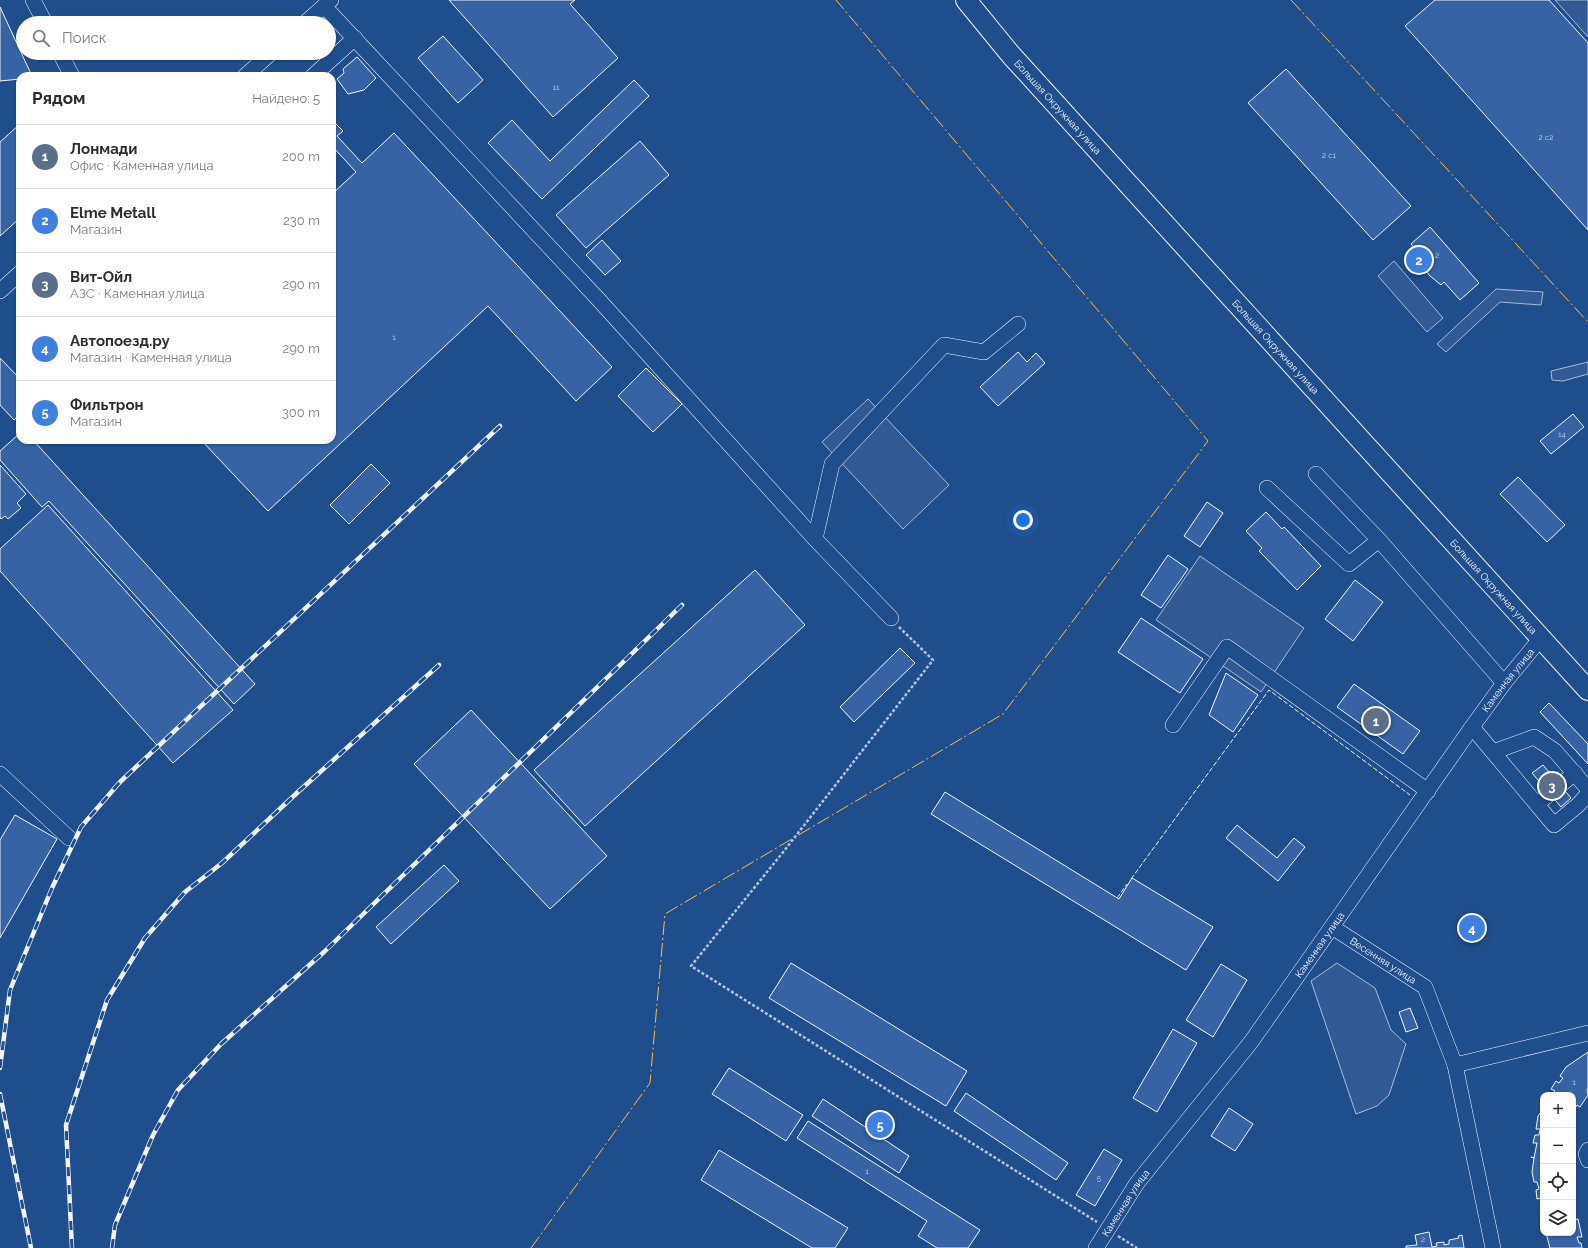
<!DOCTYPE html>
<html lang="ru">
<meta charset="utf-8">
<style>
:root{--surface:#fff;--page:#f7f7f7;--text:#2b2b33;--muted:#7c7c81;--line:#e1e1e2;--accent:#ea580c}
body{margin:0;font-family:Raleway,sans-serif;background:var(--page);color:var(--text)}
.controls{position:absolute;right:12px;bottom:12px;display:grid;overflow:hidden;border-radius:8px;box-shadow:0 1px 3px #0004}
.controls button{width:36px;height:36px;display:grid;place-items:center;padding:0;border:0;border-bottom:1px solid var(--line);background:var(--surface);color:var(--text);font:20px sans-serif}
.you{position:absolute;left:1023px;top:520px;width:14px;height:14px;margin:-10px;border:3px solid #fff;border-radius:50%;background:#1a73e8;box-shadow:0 0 0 6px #1a73e833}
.badge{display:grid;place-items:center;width:26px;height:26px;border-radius:50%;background:var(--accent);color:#fff;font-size:13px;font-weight:700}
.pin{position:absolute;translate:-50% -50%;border:2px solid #fff;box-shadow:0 1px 4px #0006}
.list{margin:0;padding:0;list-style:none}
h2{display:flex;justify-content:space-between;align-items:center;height:52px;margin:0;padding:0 16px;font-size:17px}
h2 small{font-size:13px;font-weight:400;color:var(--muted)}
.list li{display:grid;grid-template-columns:26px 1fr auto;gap:12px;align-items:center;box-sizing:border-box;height:64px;padding:0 16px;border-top:1px solid var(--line)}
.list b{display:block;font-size:15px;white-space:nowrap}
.list p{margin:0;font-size:13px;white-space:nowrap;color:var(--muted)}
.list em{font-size:13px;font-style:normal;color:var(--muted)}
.icon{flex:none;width:22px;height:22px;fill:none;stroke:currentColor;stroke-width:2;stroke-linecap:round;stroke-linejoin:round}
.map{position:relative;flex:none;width:1588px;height:1248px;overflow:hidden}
.search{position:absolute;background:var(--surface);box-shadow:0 1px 3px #0004;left:16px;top:16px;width:320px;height:44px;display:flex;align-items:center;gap:10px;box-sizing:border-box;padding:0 14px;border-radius:22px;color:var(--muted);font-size:15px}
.panel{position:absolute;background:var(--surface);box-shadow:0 1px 3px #0004;left:16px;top:72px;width:320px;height:372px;border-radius:12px}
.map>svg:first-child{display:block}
</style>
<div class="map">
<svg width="1588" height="1248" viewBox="0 0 1588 1248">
<rect width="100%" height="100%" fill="#1f4e8c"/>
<path fill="#305b95" stroke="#a8bbd7" d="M 1555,0 L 1588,0 L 1588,37 Z
M 1394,261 L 1443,318 L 1427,332 L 1378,276 Z
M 1496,289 L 1543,292 L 1541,305 L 1500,302 L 1446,352 L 1437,344 Z
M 1588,362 L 1588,374 L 1563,381 L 1552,380 L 1551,371 Z
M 868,399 L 949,485 L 903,529 L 822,442 Z
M 1200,556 L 1304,628 L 1261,692 L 1156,620 Z
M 1337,963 L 1375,988 L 1391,1030 L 1406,1044 L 1389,1095 L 1377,1106 L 1356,1114 L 1311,981 Z"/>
<path fill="#3563a3" stroke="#f2f6ff" d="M 449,0 L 575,0 L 570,4 L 618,58 L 553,117 Z
M 1435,0 L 1549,0 L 1588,43 L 1588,230 L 1405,26 Z
M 0,7 L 32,76 L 20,76 L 20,79 L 0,81 Z
M 443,36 L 483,80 L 458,103 L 418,58 Z
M 357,57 L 376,78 L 364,90 L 348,94 L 337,79 L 344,73 L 343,69 Z
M 1286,69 L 1411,206 L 1373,240 L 1248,103 Z
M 634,80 L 649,96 L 542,199 L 488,143 L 512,120 L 550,161 Z
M 332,120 L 343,131 L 337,136 L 362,163 L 394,133 L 612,367 L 576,401 L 488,306 L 268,511 L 201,440 L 332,440 L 332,194 L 356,172 L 332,146 Z
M 20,124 L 20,218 L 0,236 L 0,142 Z
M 640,141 L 669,175 L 586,248 L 556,215 Z
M 1430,227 L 1479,283 L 1460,300 L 1444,282 L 1441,285 L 1429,275 L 1425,269 L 1429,265 L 1411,244 Z
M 602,240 L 621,261 L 605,275 L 586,255 Z
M 1018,352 L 1027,362 L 1036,353 L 1045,363 L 998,406 L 980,387 Z
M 0,358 L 20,379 L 20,414 L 14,420 L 0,405 Z
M 646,368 L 682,404 L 653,432 L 618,396 Z
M 1573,414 L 1584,427 L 1551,454 L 1540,441 Z
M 20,433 L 20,440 L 33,440 L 255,684 L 234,704 L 49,501 L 42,507 L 0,460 L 0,451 Z
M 371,464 L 390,483 L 349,524 L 330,505 Z
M 0,465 L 26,494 L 17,503 L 21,508 L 8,519 L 5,516 L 1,519 L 0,517 Z
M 1518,477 L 1565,525 L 1547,542 L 1500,494 Z
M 1207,502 L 1223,513 L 1200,547 L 1184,536 Z
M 48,505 L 233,710 L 173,763 L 0,571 L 0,549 Z
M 1266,512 L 1282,529 L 1284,527 L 1321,566 L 1297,590 L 1259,551 L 1262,548 L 1246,531 Z
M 1168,555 L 1188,569 L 1161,608 L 1141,595 Z
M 755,570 L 805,625 L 585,826 L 534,770 Z
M 1355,580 L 1383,602 L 1353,641 L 1325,619 Z
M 1141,618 L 1203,659 L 1180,693 L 1118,652 Z
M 900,648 L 915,663 L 854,722 L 840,707 Z
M 1226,673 L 1258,695 L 1233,732 L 1209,715 Z
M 1354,684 L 1420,731 L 1403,754 L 1337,707 Z
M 1549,703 L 1588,744 L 1588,764 L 1540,712 Z
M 471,710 L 607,856 L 550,909 L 414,764 Z
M 1543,765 L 1571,798 L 1561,807 L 1532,773 Z
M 945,792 L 1119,899 L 1132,878 L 1213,927 L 1186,970 L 931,814 Z
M 15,815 L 57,839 L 0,938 L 0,840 Z
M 1237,825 L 1277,858 L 1294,838 L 1305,847 L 1278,881 L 1226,838 Z
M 444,865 L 459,881 L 391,944 L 376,927 Z
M 791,963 L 967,1071 L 946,1106 L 769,998 Z
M 1221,964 L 1247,980 L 1213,1037 L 1186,1020 Z
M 1410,1008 L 1418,1028 L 1406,1032 L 1399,1012 Z
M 1173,1029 L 1197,1043 L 1157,1112 L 1133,1098 Z
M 1588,1052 L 1588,1088 L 1587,1090 L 1588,1095 L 1580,1107 L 1577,1105 L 1574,1110 L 1576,1111 L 1573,1115 L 1573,1095 L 1552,1095 L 1555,1091 L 1551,1089 L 1556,1081 L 1559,1083 L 1563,1078 L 1560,1076 L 1566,1067 Z
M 729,1068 L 803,1115 L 786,1141 L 712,1094 Z
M 966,1093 L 1068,1163 L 1056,1180 L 954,1111 Z
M 823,1099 L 909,1156 L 899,1173 L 812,1116 Z
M 1229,1108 L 1253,1124 L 1235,1151 L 1211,1136 Z
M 1543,1109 L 1543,1208 L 1541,1198 L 1537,1199 L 1536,1190 L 1539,1189 L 1537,1182 L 1534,1182 L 1532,1172 L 1534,1158 L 1531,1157 L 1534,1158 L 1537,1143 L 1533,1143 L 1535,1135 L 1539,1135 L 1540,1129 L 1536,1129 L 1538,1116 Z
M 808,1121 L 980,1230 L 968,1248 L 937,1248 L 918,1236 L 927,1221 L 797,1138 Z
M 1104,1149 L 1122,1160 L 1095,1206 L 1076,1195 Z
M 719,1150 L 848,1228 L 835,1248 L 812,1248 L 701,1180 Z
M 1573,1218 L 1573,1220 L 1578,1219 L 1582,1237 L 1577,1237 L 1579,1243 L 1581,1243 L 1582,1248 L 1550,1248 L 1546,1233 L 1573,1233 Z
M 1429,1232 L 1432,1247 L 1437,1246 L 1436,1243 L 1444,1242 L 1444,1245 L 1449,1244 L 1449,1240 L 1459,1238 L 1458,1236 L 1462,1235 L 1464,1248 L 1406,1248 L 1406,1246 L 1417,1245 L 1415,1235 Z"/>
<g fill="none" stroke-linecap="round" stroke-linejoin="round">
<defs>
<g id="minor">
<path d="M 33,0 L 45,23"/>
<path d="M 324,6 L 599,300 L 815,539 L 891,618"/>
<path d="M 305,23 L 331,0"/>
<path d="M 60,53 L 72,76"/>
<path d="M 245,76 L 271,53"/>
<path d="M 313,76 L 355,38"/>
<path d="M 0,291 L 20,273"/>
<path d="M 1316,474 L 1379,540 L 1504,683"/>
<path d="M 1267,488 L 1349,564 L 1379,540"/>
<path d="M 815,539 L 832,464 L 944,345 L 984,352 L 1018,324"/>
<path d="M 1173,725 L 1227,647 L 1428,791"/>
<path d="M 1472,727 L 1554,825 L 1578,805 L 1588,794"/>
<path d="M 1493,752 L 1534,737 L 1555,751 L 1588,789"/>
<path d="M 0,774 L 69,838"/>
<path d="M 1537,804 L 1575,773"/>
<path id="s1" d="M 1332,927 L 1425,987 L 1455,1065 L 1493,1248"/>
<path d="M 1455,1065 L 1588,1033"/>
<path d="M 1588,1150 L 1586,1154 L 1588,1160"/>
<path id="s2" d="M 1096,1248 L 1137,1183 L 1251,1042 L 1472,727 L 1504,683 L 1541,638"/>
</g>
<g id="major">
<path id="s3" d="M 966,0 L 1011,55 L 1588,690"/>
</g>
</defs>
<use href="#minor" stroke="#f2f6ff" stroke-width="16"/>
<use href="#major" stroke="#f2f6ff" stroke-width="22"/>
<path stroke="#b3c4dc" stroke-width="2.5" stroke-dasharray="3 2" stroke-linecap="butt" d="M 899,627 L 933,660 L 784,851 L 691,966 L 1097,1222
M 1118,1236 L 1137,1248"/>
<use href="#minor" stroke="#1f4e8c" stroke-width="15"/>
<use href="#major" stroke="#1f4e8c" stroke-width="20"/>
<defs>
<path id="rail" d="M 0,1068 L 10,990 L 52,888 L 81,827 L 120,782 L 500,426
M 0,1094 L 31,1248
M 72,1248 L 66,1125 L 107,1000 L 145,938 L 185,892 L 222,863 L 299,791 L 439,665
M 112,1248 L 115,1225 L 153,1135 L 178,1090 L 221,1044 L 324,952 L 682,605"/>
</defs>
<use href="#rail" stroke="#f2f6ff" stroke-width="4.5"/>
<use href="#rail" stroke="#1f4e8c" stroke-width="3" stroke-dasharray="9" stroke-linecap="butt"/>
<path stroke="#f2f6ff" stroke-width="1" stroke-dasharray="5 2" stroke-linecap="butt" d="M 1131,879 L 1269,690 L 1410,795
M 1117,898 L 1127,884"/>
<path stroke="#ffb74d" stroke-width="1" stroke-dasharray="14 3 2 3" stroke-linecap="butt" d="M 1291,0 L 1588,322
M 531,1248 L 650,1083 L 665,914 L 1003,714 L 1208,441 L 836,0"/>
</g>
<g text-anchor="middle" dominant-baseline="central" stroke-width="3" stroke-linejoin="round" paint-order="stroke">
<g font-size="8" fill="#c3d1e8">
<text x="556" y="87">11</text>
<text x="1546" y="137">2 с2</text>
<text x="1329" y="155">2 с1</text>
<text x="1437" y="255">2</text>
<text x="394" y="337">1</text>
<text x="1562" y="434">14</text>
<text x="1574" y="1082">1</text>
<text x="867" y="1171">1</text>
<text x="1099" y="1178">5</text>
<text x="1423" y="1239">2</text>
</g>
<g font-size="10" fill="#f2f6ff" stroke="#1f4e8c">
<text stroke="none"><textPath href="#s3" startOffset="141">Большая Окружная улица</textPath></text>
<text stroke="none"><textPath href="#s3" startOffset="465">Большая Окружная улица</textPath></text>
<text stroke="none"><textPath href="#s3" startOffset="789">Большая Окружная улица</textPath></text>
<text stroke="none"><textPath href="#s2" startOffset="702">Каменная улица</textPath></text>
<text stroke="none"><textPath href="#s2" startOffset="377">Каменная улица</textPath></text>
<text stroke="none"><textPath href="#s1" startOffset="61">Весенняя улица</textPath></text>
<text stroke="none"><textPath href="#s2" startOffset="54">Каменная улица</textPath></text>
</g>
</g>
</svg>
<div class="controls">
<button>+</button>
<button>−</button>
<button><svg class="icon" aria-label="locate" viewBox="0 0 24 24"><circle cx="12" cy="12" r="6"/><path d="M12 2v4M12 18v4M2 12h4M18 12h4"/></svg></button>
<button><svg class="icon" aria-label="layers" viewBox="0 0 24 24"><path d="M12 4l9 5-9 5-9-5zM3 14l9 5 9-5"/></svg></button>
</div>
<div class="you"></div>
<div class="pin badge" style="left:1376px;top:721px;background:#5c6f8a">1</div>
<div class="pin badge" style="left:1419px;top:260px;background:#3f7fe0">2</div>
<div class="pin badge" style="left:1552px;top:786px;background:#5c6f8a">3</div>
<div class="pin badge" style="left:1472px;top:928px;background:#3f7fe0">4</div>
<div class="pin badge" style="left:880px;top:1125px;background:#3f7fe0">5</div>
<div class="search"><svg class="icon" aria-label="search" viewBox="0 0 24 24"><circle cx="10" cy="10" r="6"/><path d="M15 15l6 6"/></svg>Поиск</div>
<section class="panel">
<h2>Рядом<small>Найдено: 5</small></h2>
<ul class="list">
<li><span class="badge" style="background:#5c6f8a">1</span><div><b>Лонмади</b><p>Офис · Каменная улица</p></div><em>200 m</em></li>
<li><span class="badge" style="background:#3f7fe0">2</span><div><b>Elme Metall</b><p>Магазин</p></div><em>230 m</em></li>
<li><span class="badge" style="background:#5c6f8a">3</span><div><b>Вит-Ойл</b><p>АЗС · Каменная улица</p></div><em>290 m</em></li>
<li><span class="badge" style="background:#3f7fe0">4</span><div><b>Автопоезд.ру</b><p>Магазин · Каменная улица</p></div><em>290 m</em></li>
<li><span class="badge" style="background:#3f7fe0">5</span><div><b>Фильтрон</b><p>Магазин</p></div><em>300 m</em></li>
</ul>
</section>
</div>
